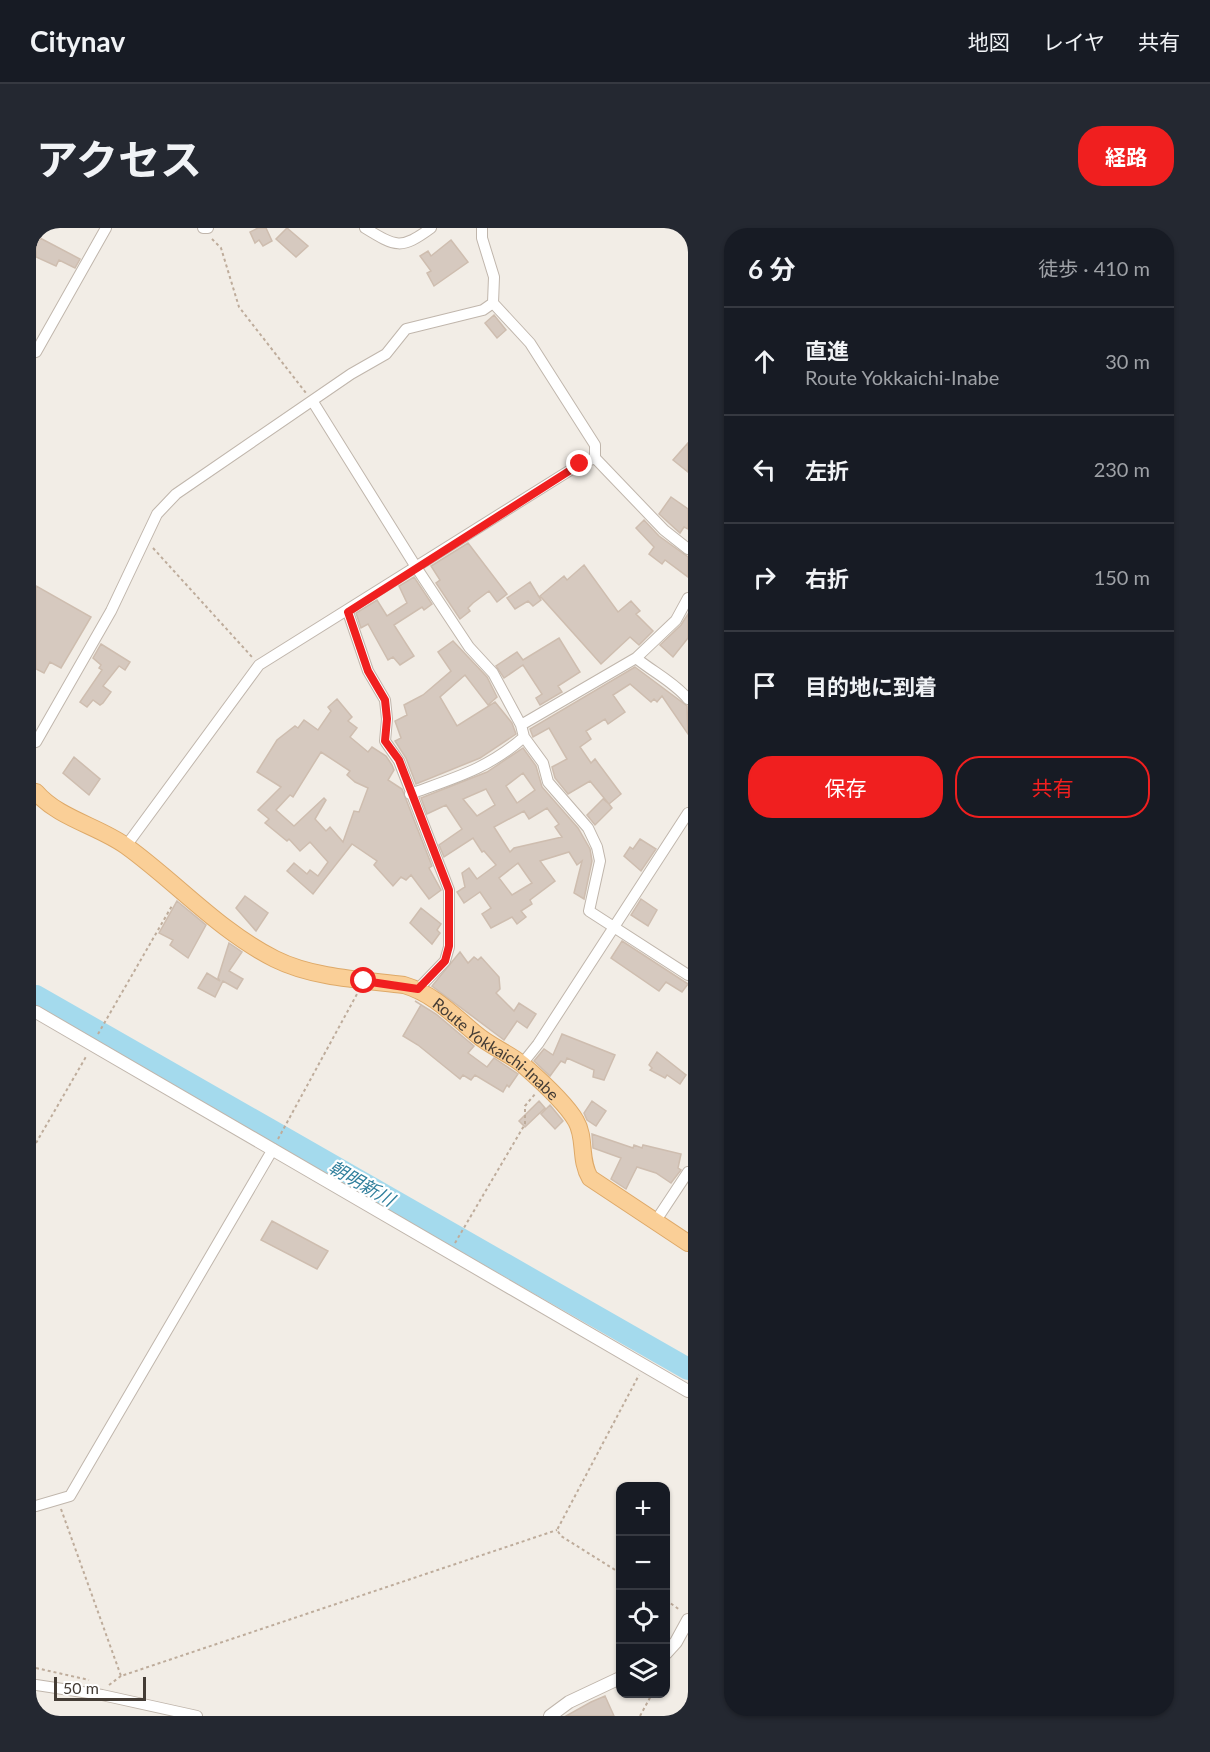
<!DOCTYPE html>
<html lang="ja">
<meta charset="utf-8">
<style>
:root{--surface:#171b24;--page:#242831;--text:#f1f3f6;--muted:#9ea1a6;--line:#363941;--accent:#f01f1f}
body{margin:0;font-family:Lato,"Noto Sans JP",sans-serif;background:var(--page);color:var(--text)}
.controls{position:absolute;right:18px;bottom:18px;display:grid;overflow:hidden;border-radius:12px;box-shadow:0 2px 4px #0004}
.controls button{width:54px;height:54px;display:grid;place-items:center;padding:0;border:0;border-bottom:2px solid var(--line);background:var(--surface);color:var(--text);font:30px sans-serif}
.scale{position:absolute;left:18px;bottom:15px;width:92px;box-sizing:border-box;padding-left:6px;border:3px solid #443c35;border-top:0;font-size:16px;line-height:21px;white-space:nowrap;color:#443c35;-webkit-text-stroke:4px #fff;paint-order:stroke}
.stop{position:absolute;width:18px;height:18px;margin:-14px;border:4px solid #f01f1f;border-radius:50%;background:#fff}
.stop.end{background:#f01f1f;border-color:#fff;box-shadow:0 2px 6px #0008}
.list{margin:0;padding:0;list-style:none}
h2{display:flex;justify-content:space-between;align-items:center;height:78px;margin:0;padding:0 24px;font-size:26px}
h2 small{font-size:20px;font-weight:400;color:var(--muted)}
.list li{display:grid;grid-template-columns:39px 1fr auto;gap:18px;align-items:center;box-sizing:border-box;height:108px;padding:0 24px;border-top:2px solid var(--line)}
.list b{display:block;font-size:22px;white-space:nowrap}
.list p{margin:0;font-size:20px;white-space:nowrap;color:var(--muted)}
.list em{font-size:20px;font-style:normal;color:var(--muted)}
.actions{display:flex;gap:12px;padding:18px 24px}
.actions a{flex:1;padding:14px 0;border:2px solid var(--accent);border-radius:24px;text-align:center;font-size:21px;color:var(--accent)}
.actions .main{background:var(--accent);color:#fff}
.icon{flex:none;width:33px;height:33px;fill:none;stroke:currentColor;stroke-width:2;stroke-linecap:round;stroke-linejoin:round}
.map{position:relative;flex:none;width:652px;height:1488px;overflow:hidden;border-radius:24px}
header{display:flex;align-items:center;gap:36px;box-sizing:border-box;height:84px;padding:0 30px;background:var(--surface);border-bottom:2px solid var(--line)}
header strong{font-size:28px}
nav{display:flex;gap:33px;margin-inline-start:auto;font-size:21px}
.intro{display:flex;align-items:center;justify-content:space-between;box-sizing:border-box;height:144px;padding:0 36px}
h1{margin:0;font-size:42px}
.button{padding:15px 27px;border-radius:24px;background:var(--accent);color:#fff;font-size:21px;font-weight:700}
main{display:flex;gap:36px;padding:0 36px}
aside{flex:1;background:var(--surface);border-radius:24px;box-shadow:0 2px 4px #0004}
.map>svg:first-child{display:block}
</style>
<header>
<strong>Citynav</strong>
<nav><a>地図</a><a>レイヤ</a><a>共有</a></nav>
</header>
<div class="intro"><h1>アクセス</h1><a class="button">経路</a></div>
<main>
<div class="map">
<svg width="652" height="1488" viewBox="0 0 652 1488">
<rect width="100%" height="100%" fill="#f2ede6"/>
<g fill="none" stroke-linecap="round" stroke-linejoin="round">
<path stroke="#a4daed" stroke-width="22" d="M 0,768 L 652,1141"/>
</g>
<path fill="#d6c9bf" stroke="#cebdaf" stroke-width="1.5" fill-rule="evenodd" d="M 222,0 L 230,0 L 236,13 L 227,18 L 223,12 L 219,15 L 214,4 Z
M 251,0 L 272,18 L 260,29 L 240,11 Z
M 4,10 L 44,31 L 39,40 L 23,32 L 20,38 L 0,29 L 0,16 Z
M 415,12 L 432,34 L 398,58 L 391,45 L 395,43 L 384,28 L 392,23 L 395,28 Z
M 458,87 L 470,102 L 461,110 L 449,95 Z
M 652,215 L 652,244 L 637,232 Z
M 635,269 L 652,281 L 652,301 L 648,299 L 644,305 L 623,286 Z
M 608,292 L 623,308 L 652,329 L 652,349 L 629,332 L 626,336 L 613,326 L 618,319 L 600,300 Z
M 432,315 L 471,366 L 461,374 L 453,363 L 437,375 L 432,380 L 434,383 L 424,391 L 400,355 L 404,352 L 395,338 Z
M 548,337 L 582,384 L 595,373 L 604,383 L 600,386 L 617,403 L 603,417 L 594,409 L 565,436 L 504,368 L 528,348 L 531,352 Z
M 378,349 L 396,376 L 388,382 L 386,379 L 358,397 L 378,428 L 364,437 L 357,429 L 352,432 L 332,396 L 325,400 L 320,385 L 341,372 L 351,388 L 371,375 L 363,358 Z
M 494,354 L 505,372 L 497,378 L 492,373 L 479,381 L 471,370 Z
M 0,358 L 55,389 L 25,440 L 14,434 L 8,445 L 0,441 Z
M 652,386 L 652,410 L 637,429 L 624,417 L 645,397 Z
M 523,410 L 544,444 L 522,458 L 526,464 L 504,477 L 500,470 L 506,466 L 487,437 L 468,450 L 460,438 L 481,424 L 487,432 Z
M 417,413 L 451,449 L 461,469 L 452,477 L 429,447 L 404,469 L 421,498 L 459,474 L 476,495 L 480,506 L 444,530 L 380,556 L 370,530 L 359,513 L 365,510 L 359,493 L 371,487 L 368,477 L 387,467 L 415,443 L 402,424 Z
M 65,416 L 94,434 L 89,442 L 83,438 L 67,458 L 75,464 L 67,475 L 64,477 L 57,472 L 51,479 L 44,474 L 66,442 L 63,440 L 65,437 L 57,430 Z
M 599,439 L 651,478 L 652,506 L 626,468 L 621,474 L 618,471 L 615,474 L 594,456 L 577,467 L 589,484 L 572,496 L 569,491 L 550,503 L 555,511 L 544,519 L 555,535 L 559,531 L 585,566 L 573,576 L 576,580 L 559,597 L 551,587 L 567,571 L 573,576 L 554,553 L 532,566 L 519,550 L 516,539 L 531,531 L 513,500 L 497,509 L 494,501 Z
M 301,471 L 316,489 L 312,493 L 321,500 L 314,509 L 332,524 L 336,519 L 350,528 L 356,537 L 358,542 L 352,552 L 366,561 L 396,638 L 393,640 L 405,662 L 393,671 L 375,647 L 370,652 L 365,649 L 357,658 L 338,637 L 341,633 L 316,616 L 277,666 L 251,643 L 258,635 L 271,646 L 274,642 L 282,648 L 292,634 L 274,614 L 264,623 L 253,611 L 251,613 L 229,595 L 233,591 L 222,582 L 245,559 L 221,544 L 241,512 L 259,498 L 262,500 L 268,492 L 282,502 L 295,483 L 292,479 ZM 285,524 L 314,543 L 311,547 L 319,554 L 332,560 L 323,584 L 318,583 L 307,614 L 294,599 L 290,603 L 279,591 L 290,572 L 288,570 L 258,598 L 240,582 L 254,567 L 257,569 Z
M 487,520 L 500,538 L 506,559 L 542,600 L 554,621 L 556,633 L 548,671 L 538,665 L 546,633 L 541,637 L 533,624 L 504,633 L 519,653 L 494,672 L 496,676 L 485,683 L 490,689 L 481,696 L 476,689 L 455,700 L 446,686 L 455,680 L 444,664 L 428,675 L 421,664 L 429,659 L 426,645 L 433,640 L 441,651 L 460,637 L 448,623 L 446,624 L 437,610 L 408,629 L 403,617 L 426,601 L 410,577 L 391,586 L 385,570 L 451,544 ZM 487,545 L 499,562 L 481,575 L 470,558 ZM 450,561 L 459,577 L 441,588 L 427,571 ZM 511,580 L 523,596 L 519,599 L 526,609 L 478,620 L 474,624 L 458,599 L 488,583 L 493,591 ZM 482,635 L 496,655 L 476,667 L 463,650 Z
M 38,529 L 64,551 L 53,567 L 27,545 Z
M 604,611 L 620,621 L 605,643 L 588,628 L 594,619 L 597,621 Z
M 209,668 L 232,685 L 220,703 L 200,680 Z
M 605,671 L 621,682 L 612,698 L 595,687 Z
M 141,673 L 170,697 L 152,730 L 134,717 L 137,712 L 123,705 Z
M 385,680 L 405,696 L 401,702 L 404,705 L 396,716 L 374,695 Z
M 586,713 L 652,756 L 646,764 L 630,754 L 623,763 L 575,730 Z
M 193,715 L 206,724 L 193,743 L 207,751 L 201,761 L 187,753 L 179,769 L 162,760 L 171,745 L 184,753 L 182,750 Z
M 424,724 L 432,735 L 438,729 L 442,732 L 445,729 L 463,749 L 464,761 L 460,765 L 478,783 L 483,775 L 500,786 L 491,800 L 481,793 L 468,812 L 396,758 Z
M 379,773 L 400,786 L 438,818 L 432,825 L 451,839 L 458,830 L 482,846 L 473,859 L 471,857 L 467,864 L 439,847 L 435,852 L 427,847 L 424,851 L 382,817 L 367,808 L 385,777 Z
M 526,806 L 579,827 L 568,852 L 557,849 L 558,842 L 531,830 L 529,835 L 525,833 L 514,848 L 498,833 L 508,821 L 517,827 Z
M 621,824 L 650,847 L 644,856 L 631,847 L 629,850 L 614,842 L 616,840 L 613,837 Z
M 503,873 L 509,880 L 489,899 L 483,893 Z
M 556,873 L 570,883 L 560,898 L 551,892 L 548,885 Z
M 514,877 L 527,893 L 519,901 L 505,886 Z
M 556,906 L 597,920 L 598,917 L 606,920 L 607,917 L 645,926 L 642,940 L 645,942 L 635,955 L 620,945 L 601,939 L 590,961 L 575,951 L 585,930 L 557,920 Z
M 236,993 L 292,1023 L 281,1041 L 225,1012 Z
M 569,1468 L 578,1488 L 530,1488 L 555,1474 Z"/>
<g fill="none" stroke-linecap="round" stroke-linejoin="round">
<defs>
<path id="minor" d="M 167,0 L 172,0
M 329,0 C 360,19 365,22 395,0
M 446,0 L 446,10 L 458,49 L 457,75 L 494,115 L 559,217 L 559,230 L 628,302 L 652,321
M 0,124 L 70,0
M 277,174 L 380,339 L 433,419 L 457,445 L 485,497 L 488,509 L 507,535 L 512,554 L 552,600 L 561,619 L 564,633 L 553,683 L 652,747
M 312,384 L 332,443 L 349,472 L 351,491 L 349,513 L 363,533 L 413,662 L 413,719 L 409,733 L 382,761
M 600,430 C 617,444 638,454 652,471
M 485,497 L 600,430 L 640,392 L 652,370
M 0,514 L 75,383 L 121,286 L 140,266 L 315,146 L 350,126 L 370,101 L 447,82 L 457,75
M 374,566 C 418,550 452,541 488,509
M 90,618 L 223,437 L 544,236 L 559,230
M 486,836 L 502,816 L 652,585
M 619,994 L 652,944
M 0,1278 L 34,1268 L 237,921
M 0,1457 L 66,1467 L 161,1488"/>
<path id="tertiary" d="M 0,784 L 652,1163
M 630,1425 L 640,1414 L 652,1392
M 514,1488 L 533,1474 L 584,1450"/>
<g id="primary">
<path id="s1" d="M 0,564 C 22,590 62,598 90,618 C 140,654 183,703 239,731 C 277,750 327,752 368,757 C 398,766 417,787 440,806 C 454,818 472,825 486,836 C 502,850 530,875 540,893 C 550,910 543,932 554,950 L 652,1015"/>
</g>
</defs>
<use href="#minor" stroke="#c0b6ac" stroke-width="12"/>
<use href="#tertiary" stroke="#c0b6ac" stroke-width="14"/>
<use href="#primary" stroke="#dea968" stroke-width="18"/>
<path stroke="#beac9b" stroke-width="2" stroke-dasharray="3 3" stroke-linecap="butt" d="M 176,11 L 185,20 L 203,79 L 270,165
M 117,320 L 216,429
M 62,806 L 137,676
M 242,911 L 321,766
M 0,915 L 51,827
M 419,1015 L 489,896 L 489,878 L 499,866
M 25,1281 L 85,1448 L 521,1302
M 584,1345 L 525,1308 L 521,1302 L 603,1147
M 630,1372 L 644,1382
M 0,1440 L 53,1452
M 73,1457 L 85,1448
M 604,1488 L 616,1466"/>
<use href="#minor" stroke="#fff" stroke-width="10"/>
<use href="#tertiary" stroke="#fff" stroke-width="12"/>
<use href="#primary" stroke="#facf97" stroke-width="16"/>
</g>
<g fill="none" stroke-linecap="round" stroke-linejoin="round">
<path stroke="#f01f1f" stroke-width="8" d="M 328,753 L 382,761 L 409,733 L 413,718 L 413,662 L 363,532 L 349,513 L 351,491 L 349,472 L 332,443 L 312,384 L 544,236"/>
</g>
<g text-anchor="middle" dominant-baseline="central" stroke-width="4.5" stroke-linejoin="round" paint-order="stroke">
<g font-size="16" fill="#443c35" stroke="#fff">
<text stroke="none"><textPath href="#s1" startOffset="538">Route Yokkaichi-Inabe</textPath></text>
</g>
<g font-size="18" font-style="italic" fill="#307f9c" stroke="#fff">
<text transform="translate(326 955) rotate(30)">朝明新川</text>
</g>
</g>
</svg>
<div class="controls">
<button>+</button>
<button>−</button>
<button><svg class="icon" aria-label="locate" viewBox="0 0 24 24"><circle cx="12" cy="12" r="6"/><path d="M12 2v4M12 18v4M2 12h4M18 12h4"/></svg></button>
<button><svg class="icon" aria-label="layers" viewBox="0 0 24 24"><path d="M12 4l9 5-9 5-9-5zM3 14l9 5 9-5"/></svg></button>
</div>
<div class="scale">50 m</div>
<div class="stop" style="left:328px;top:753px"></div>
<div class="stop end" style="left:544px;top:236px"></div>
</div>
<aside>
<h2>6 分<small>徒歩 · 410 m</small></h2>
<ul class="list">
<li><svg class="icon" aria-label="ahead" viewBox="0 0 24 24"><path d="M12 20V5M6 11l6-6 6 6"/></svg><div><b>直進</b><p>Route Yokkaichi-Inabe</p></div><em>30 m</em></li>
<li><svg class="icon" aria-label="left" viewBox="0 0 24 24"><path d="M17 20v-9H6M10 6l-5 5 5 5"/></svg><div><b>左折</b></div><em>230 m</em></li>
<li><svg class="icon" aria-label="right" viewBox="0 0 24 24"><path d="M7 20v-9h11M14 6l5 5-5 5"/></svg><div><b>右折</b></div><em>150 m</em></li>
<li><svg class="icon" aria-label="arrive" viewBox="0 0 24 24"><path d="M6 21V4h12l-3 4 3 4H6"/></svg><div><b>目的地に到着</b></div></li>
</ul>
<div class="actions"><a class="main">保存</a><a>共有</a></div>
</aside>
</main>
